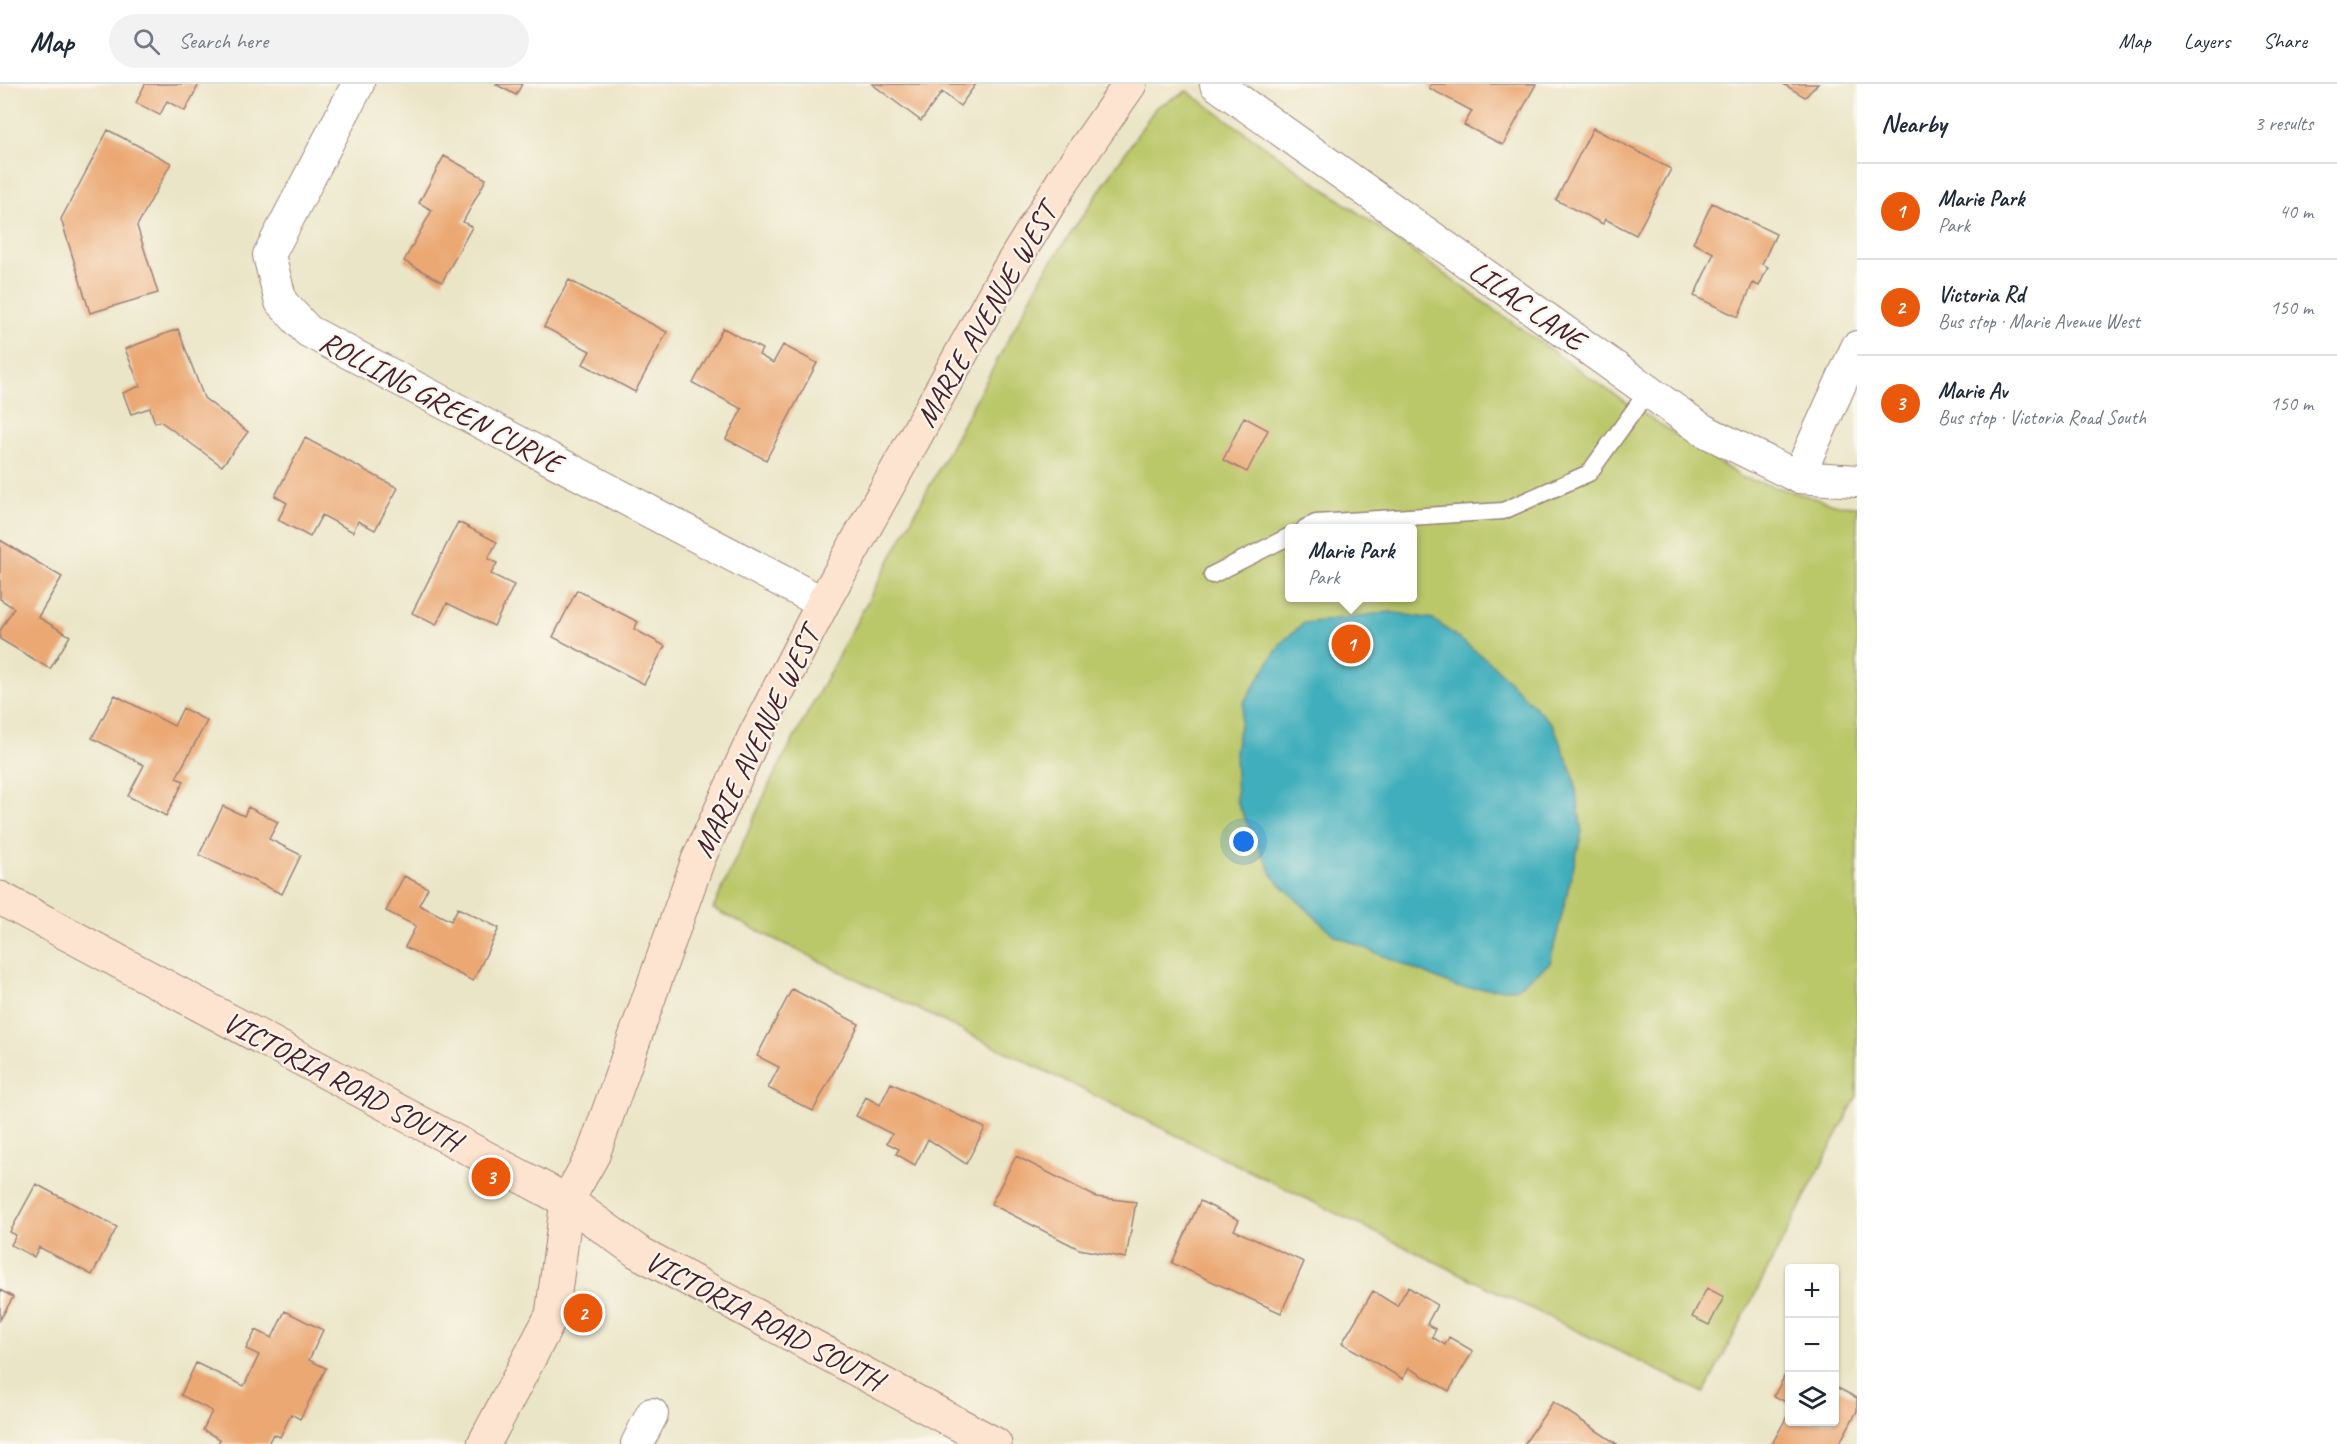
<!DOCTYPE html>
<meta charset="utf-8">
<style>
:root{--surface:#fff;--page:#f2f2f3;--text:#1f2937;--muted:#747a83;--line:#e0e1e3;--accent:#ea580c}
body{margin:0;font-family:Caveat,sans-serif;background:var(--page);color:var(--text)}
.controls{position:absolute;right:18px;bottom:18px;display:grid;overflow:hidden;border-radius:6px;box-shadow:0 2px 4px #0004}
.controls button{width:54px;height:54px;display:grid;place-items:center;padding:0;border:0;border-bottom:2px solid var(--line);background:var(--surface);color:var(--text);font:30px sans-serif}
.you{position:absolute;left:1244px;top:758px;width:21px;height:21px;margin:-15px;border:4px solid #fff;border-radius:50%;background:#1a73e8;box-shadow:0 0 0 9px #1a73e833}
.badge{display:grid;place-items:center;width:39px;height:39px;border-radius:50%;background:var(--accent);color:#fff;font-size:20px;font-weight:700}
.pin{position:absolute;translate:-50% -50%;border:3px solid #fff;box-shadow:0 2px 6px #0006}
.popup{position:absolute;left:1285px;top:440px;width:132px;height:78px;box-sizing:border-box;display:grid;place-content:center;border-radius:6px;background:var(--surface);filter:drop-shadow(0 2px 4px #0005);font-size:20px;white-space:nowrap;color:var(--muted)}
.popup b{font-size:22px;color:var(--text)}
.popup::after{content:'';position:absolute;left:50%;top:100%;margin-left:-12px;border:12px solid transparent;border-top-color:var(--surface)}
.list{margin:0;padding:0;list-style:none}
h2{display:flex;justify-content:space-between;align-items:center;height:78px;margin:0;padding:0 24px;font-size:26px}
h2 small{font-size:20px;font-weight:400;color:var(--muted)}
.list li{display:grid;grid-template-columns:39px 1fr auto;gap:18px;align-items:center;box-sizing:border-box;height:96px;padding:0 24px;border-top:2px solid var(--line)}
.list b{display:block;font-size:22px;white-space:nowrap}
.list p{margin:0;font-size:20px;white-space:nowrap;color:var(--muted)}
.list em{font-size:20px;font-style:normal;color:var(--muted)}
.icon{flex:none;width:33px;height:33px;fill:none;stroke:currentColor;stroke-width:2;stroke-linecap:round;stroke-linejoin:round}
.map{position:relative;flex:none;width:1857px;height:1360px;overflow:hidden}
header{display:flex;align-items:center;gap:36px;box-sizing:border-box;height:84px;padding:0 30px;background:var(--surface);border-bottom:2px solid var(--line)}
header strong{font-size:28px}
nav{display:flex;gap:33px;margin-inline-start:auto;font-size:21px}
.search{width:420px;height:54px;background:var(--page);display:flex;align-items:center;gap:15px;box-sizing:border-box;padding:0 21px;border-radius:33px;color:var(--muted);font-size:22px}
main{display:flex}
aside{flex:1;background:var(--surface)}
.map>svg:first-child{display:block}
</style>
<header>
<strong>Map</strong>
<div class="search"><svg class="icon" aria-label="search" viewBox="0 0 24 24"><circle cx="10" cy="10" r="6"/><path d="M15 15l6 6"/></svg>Search here</div>
<nav><a>Map</a><a>Layers</a><a>Share</a></nav>
</header>
<main>
<div class="map">
<svg width="1857" height="1360" viewBox="0 0 1857 1360">
<rect width="100%" height="100%" fill="#fbf7ec"/>
<filter id="ink" filterUnits="userSpaceOnUse"><feTurbulence type="fractalNoise" baseFrequency=".0167" numOctaves="2"/><feDisplacementMap in="SourceGraphic" scale="12" xChannelSelector="R" yChannelSelector="G"/><feConvolveMatrix kernelMatrix="1 2 1 2 8 2 1 2 1" color-interpolation-filters="sRGB"/></filter>
<filter id="wash" filterUnits="userSpaceOnUse"><feTurbulence type="fractalNoise" baseFrequency=".008" numOctaves="4" result="noise"/><feDisplacementMap in="SourceGraphic" scale="24" xChannelSelector="R" yChannelSelector="G"/><feGaussianBlur stdDeviation="1.35" result="paint"/><feColorMatrix in="noise" values="0 0 0 0 0 0 0 0 0 0 0 0 0 0 0 0 0 1.4 0 .05"/><feComposite in="paint" operator="in"/></filter>
<g filter="url(#wash)">
<rect width="100%" height="100%" fill="#ebe5c7"/>
<path fill="#bbc86a" stroke="#82744a" stroke-width="1.5" fill-rule="evenodd" d="M 1187,7 L 1603,303 L 1741,393 L 1838,421 L 1857,422 L 1857,1012 L 1704,1309 L 713,825 L 770,699 L 1044,189 L 1156,23 ZM 1290,444 L 1412,444 L 1412,514 L 1290,514 Z"/>
<path fill="#3faebc" stroke="#446674" stroke-width="1.5" d="M 1390,528 L 1433,535 L 1490,578 L 1553,641 L 1574,693 L 1582,748 L 1550,879 L 1515,905 L 1459,904 L 1334,851 L 1274,794 L 1237,718 L 1235,668 L 1244,618 L 1281,559 L 1304,539 Z"/>
<g id="blocks">
<path fill="#eba873" d="M 145,0 L 199,0 L 185,27 L 167,17 L 160,31 L 136,19 Z
M 495,0 L 522,0 L 516,11 Z
M 872,0 L 976,0 L 960,22 L 942,8 L 921,37 Z
M 1431,0 L 1536,0 L 1503,61 L 1464,41 L 1472,27 L 1429,4 Z
M 1783,0 L 1818,0 L 1805,13 Z
M 1593,44 L 1671,85 L 1636,151 L 1605,135 L 1603,140 L 1556,116 Z
M 108,46 L 171,79 L 137,142 L 158,209 L 90,229 L 61,135 Z
M 444,72 L 486,95 L 463,138 L 472,143 L 442,198 L 404,177 L 432,126 L 419,119 Z
M 1712,119 L 1776,150 L 1762,180 L 1768,183 L 1759,202 L 1753,199 L 1738,233 L 1694,212 L 1714,169 L 1693,159 Z
M 569,196 L 667,248 L 635,308 L 583,280 L 590,267 L 544,243 Z
M 723,244 L 762,265 L 759,271 L 773,279 L 783,261 L 817,279 L 766,376 L 726,355 L 742,325 L 693,299 Z
M 178,245 L 204,314 L 248,348 L 222,382 L 160,337 L 155,339 L 150,324 L 131,330 L 123,309 L 140,302 L 125,265 Z
M 1244,333 L 1268,346 L 1247,388 L 1223,376 Z
M 305,354 L 398,404 L 375,446 L 358,437 L 353,448 L 322,431 L 310,453 L 278,436 L 287,419 L 275,412 Z
M 458,438 L 497,458 L 488,475 L 497,479 L 491,490 L 514,501 L 494,542 L 447,519 L 436,541 L 412,529 Z
M 0,456 L 62,493 L 38,533 L 70,552 L 50,585 L 0,555 L 0,547 L 14,524 L 0,515 Z
M 577,506 L 638,538 L 634,545 L 665,562 L 644,600 L 553,553 Z
M 115,611 L 174,642 L 183,624 L 207,637 L 176,694 L 184,697 L 166,732 L 128,712 L 144,681 L 92,654 Z
M 223,722 L 244,732 L 248,723 L 278,738 L 269,755 L 301,771 L 282,810 L 199,771 Z
M 404,792 L 428,804 L 419,821 L 451,837 L 458,824 L 499,844 L 473,897 L 405,863 L 416,842 L 386,827 Z
M 792,905 L 859,940 L 813,1027 L 768,1004 L 779,983 L 757,972 Z
M 891,999 L 985,1044 L 966,1080 L 928,1055 L 915,1081 L 896,1070 L 899,1065 L 887,1059 L 892,1050 L 856,1032 L 866,1013 L 880,1021 Z
M 1016,1072 L 1096,1113 L 1136,1118 L 1126,1174 L 1079,1165 L 991,1120 Z
M 36,1100 L 117,1143 L 92,1191 L 39,1163 L 34,1173 L 11,1161 L 16,1151 L 10,1148 Z
M 1200,1117 L 1239,1136 L 1234,1146 L 1304,1178 L 1281,1229 L 1172,1179 Z
M 1408,1203 L 1437,1221 L 1427,1240 L 1436,1245 L 1432,1253 L 1445,1261 L 1449,1253 L 1473,1267 L 1449,1307 L 1409,1284 L 1403,1295 L 1342,1259 L 1373,1207 L 1397,1222 Z
M 1707,1204 L 1724,1213 L 1709,1241 L 1692,1233 Z
M 0,1206 L 13,1213 L 0,1236 Z
M 285,1227 L 323,1246 L 309,1276 L 326,1284 L 300,1335 L 291,1330 L 280,1353 L 273,1350 L 268,1360 L 218,1360 L 220,1355 L 203,1346 L 212,1327 L 181,1311 L 196,1279 L 244,1302 L 259,1271 L 246,1265 L 256,1246 L 272,1254 Z
M 1790,1282 L 1790,1320 L 1774,1312 Z
M 1834,1302 L 1857,1314 L 1857,1327 L 1839,1360 L 1772,1360 L 1790,1327 L 1790,1338 L 1834,1338 Z
M 1553,1318 L 1617,1360 L 1524,1360 Z"/>
</g>
</g>
<g filter="url(#ink)">
<use href="#blocks" fill-opacity="0" stroke="#9a8279" stroke-width="1.5"/>
<g fill="none" stroke-linecap="round" stroke-linejoin="round">
<defs>
<path id="lane" d="M 1305,444 L 1316,439 L 1503,427 L 1589,389 L 1648,307
M 1212,491 L 1290,452"/>
<path id="street" d="M 358,0 L 269,171 L 281,218 L 308,247 L 823,519
M 1216,0 L 1703,346 L 1798,393 L 1857,397
M 1798,393 L 1857,263
M 637,1360 L 652,1330"/>
<path id="secondary" d="M 0,814 L 567,1117 L 638,1168 L 995,1360
M 484,1360 L 552,1231 L 567,1117 L 593,1071 L 698,776 L 754,653 L 823,519 L 1001,198 L 1064,95 L 1130,0"/>
</defs>
<use href="#lane" stroke="#9a8279" stroke-width="19"/>
<use href="#street" stroke="#9a8279" stroke-width="34"/>
<use href="#secondary" stroke="#9a8279" stroke-width="35"/>
<use href="#lane" stroke="#fff" stroke-width="16"/>
<use href="#street" stroke="#fff" stroke-width="32"/>
<use href="#secondary" stroke="#fde4d1" stroke-width="33"/>
</g>
</g>
<g text-anchor="middle" dominant-baseline="central" stroke-width="4.5" stroke-linejoin="round" paint-order="stroke">
<g font-size="30" fill="#4a1f2b" stroke="#fbf7ec">
<text transform="translate(1527 221) rotate(35)">LILAC LANE</text>
<text transform="translate(986 231) rotate(-60)">MARIE AVENUE WEST</text>
<text transform="translate(441 318) rotate(28)">ROLLING GREEN CURVE</text>
<text transform="translate(756 658) rotate(-64)">MARIE AVENUE WEST</text>
<text transform="translate(342 997) rotate(28)">VICTORIA ROAD SOUTH</text>
<text transform="translate(764 1236) rotate(28)">VICTORIA ROAD SOUTH</text>
</g>
</g>
</svg>
<div class="controls">
<button>+</button>
<button>−</button>
<button><svg class="icon" aria-label="layers" viewBox="0 0 24 24"><path d="M12 4l9 5-9 5-9-5zM3 14l9 5 9-5"/></svg></button>
</div>
<div class="you"></div>
<div class="pin badge" style="left:1351px;top:560px">1</div>
<div class="popup"><b>Marie Park</b>Park</div>
<div class="pin badge" style="left:583px;top:1229px">2</div>
<div class="pin badge" style="left:491px;top:1093px">3</div>
</div>
<aside>
<h2>Nearby<small>3 results</small></h2>
<ul class="list">
<li><span class="badge">1</span><div><b>Marie Park</b><p>Park</p></div><em>40 m</em></li>
<li><span class="badge">2</span><div><b>Victoria Rd</b><p>Bus stop · Marie Avenue West</p></div><em>150 m</em></li>
<li><span class="badge">3</span><div><b>Marie Av</b><p>Bus stop · Victoria Road South</p></div><em>150 m</em></li>
</ul>
</aside>
</main>
